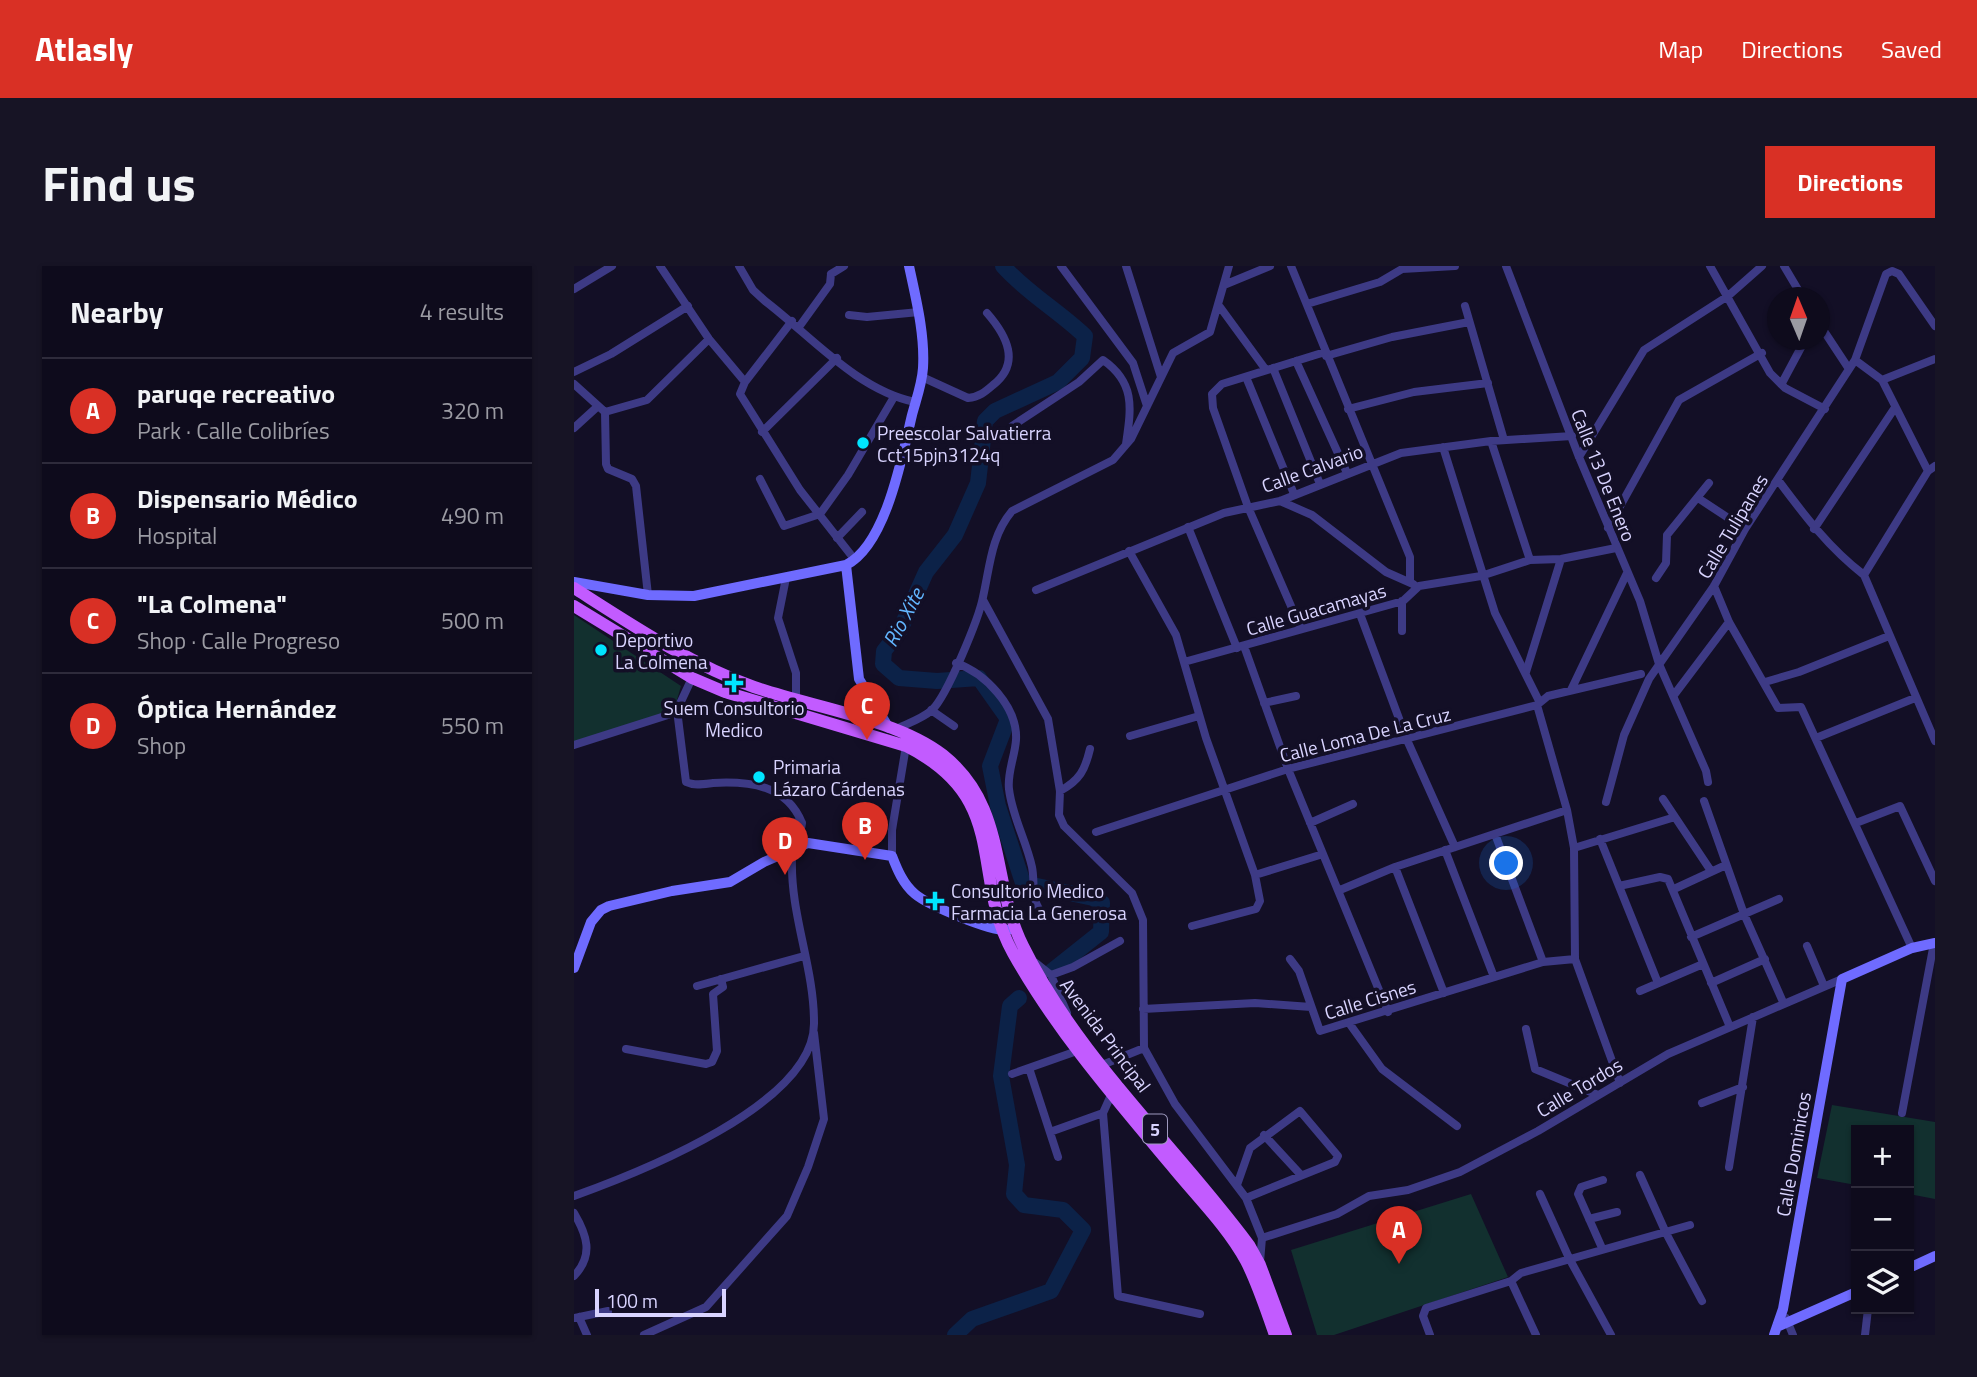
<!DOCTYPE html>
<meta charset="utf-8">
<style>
:root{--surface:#0e0b1c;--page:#171425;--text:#f1f3f6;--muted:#9b9ba3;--line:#2e2b3b;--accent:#d93025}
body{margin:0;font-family:"Titillium Web",sans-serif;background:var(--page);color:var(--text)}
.controls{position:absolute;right:21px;bottom:21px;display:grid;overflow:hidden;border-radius:0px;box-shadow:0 2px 5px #0004}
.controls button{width:63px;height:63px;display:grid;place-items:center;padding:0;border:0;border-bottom:2px solid var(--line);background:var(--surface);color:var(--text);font:35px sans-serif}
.compass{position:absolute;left:1193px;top:21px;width:63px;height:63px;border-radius:50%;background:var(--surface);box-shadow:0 2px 5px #0004;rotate:358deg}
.scale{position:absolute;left:21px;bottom:18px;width:131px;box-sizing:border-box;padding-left:7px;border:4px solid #d9d4ff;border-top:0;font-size:19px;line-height:24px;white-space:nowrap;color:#d9d4ff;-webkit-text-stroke:5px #130f26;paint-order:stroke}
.you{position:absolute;left:933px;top:598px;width:24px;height:24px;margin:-18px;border:5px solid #fff;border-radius:50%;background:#1a73e8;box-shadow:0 0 0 10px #1a73e833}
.badge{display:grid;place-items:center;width:46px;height:46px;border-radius:50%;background:var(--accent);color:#fff;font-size:23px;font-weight:700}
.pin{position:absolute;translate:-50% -58px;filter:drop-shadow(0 2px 4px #0008)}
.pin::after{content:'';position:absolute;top:37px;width:24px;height:21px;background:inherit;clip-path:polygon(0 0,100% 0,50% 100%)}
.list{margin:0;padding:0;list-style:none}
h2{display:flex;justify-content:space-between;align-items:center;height:91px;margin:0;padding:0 28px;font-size:30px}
h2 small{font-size:23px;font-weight:400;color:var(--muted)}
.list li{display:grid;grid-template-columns:46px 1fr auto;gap:21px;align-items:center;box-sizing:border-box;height:105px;padding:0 28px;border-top:2px solid var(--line)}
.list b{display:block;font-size:26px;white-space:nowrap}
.list p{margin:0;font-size:23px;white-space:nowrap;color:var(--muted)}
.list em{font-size:23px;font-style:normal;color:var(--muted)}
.icon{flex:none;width:38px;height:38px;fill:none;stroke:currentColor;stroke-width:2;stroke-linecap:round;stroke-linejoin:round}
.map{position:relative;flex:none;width:1361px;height:1069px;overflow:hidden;border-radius:0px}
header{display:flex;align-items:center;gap:42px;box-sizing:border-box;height:98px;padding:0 35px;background:var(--accent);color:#fff}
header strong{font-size:33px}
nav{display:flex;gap:38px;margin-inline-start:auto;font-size:24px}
.intro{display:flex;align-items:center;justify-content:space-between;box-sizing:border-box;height:168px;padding:0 42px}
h1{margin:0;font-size:49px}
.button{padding:18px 32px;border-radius:0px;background:var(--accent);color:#fff;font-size:24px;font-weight:700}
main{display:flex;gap:42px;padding:0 42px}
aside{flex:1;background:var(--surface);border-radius:0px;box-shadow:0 2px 5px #0004}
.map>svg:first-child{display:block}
</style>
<header>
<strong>Atlasly</strong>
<nav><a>Map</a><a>Directions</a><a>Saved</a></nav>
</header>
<div class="intro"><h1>Find us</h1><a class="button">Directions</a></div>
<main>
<aside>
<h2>Nearby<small>4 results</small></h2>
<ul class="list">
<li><span class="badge">A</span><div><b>paruqe recreativo</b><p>Park · Calle Colibríes</p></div><em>320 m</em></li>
<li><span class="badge">B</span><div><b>Dispensario Médico</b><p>Hospital</p></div><em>490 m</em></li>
<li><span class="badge">C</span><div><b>&quot;La Colmena&quot;</b><p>Shop · Calle Progreso</p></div><em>500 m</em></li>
<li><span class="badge">D</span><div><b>Óptica Hernández</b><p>Shop</p></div><em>550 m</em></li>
</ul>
</aside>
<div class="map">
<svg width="1361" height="1069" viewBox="0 0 1361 1069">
<rect width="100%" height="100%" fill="#130f26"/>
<path fill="#12302f" d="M 0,349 L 107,420 L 100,444 L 0,476 Z
M 1258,839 L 1361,856 L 1361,933 L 1335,928 L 1335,864 L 1282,864 L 1282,919 L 1243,912 Z
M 897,928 L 934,1011 L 760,1069 L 743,1069 L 717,984 Z"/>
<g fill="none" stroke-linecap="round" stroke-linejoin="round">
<path stroke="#0c2248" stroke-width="16" d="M 429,0 C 453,27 485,45 511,70 L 508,92 L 484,116 L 421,145 L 411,155 L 404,217 L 381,269 L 352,306 L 326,364 L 310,385 L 309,398 L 325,412 L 363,415 L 405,412 L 434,453 L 416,500 L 424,540 L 449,617 L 519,632 L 528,637 L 527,666 L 478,705
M 381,1069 L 398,1053 L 477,1025 L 509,964 L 489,944 L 450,939 L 440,928 L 443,899 L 427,810 L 436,740 L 445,732"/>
<path stroke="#3d3a85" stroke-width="8" d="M 86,0 L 135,73 L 171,116
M 165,0 L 179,24 L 191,35 C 237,70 283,124 341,136
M 487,0 L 559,97 L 573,140
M 552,0 L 587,111
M 717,0 L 836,291 L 836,316
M 932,0 L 1005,191 L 1066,335 L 1085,398 L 1132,505 L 1134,516
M 1136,0 L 1196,107 L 1211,122 L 1251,143
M 1210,0 L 1229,32
M 257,8 L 270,0
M 650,19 L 696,0
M 0,23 L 38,0
M 733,38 L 806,16 L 828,3 L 881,0
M 891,40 L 930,174
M 646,41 L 692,104
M 275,49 L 293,51 L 345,46
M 218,55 L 171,116 L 166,128 L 226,224 L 281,294
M 1246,59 L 1275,103
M 225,61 L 256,18 L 257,8
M 752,90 L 818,71 L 895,56
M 1281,94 L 1308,114 L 1354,205
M 722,95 L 773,207
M 699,102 L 746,218
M 0,106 L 37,88 L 114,40
M 348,111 L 394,132 C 405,131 411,126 419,119 C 447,97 433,70 413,47
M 672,111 L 720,228
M 1308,114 L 1361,93
M 1208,117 L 1231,74
M 0,118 L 31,146
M 774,143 L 840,126 L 914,117
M 31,146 L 32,198 L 34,203 L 58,213 L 62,220 L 74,329
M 31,146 L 73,134 L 135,73
M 438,160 L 505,116 L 529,94 C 562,117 557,143 552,178
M 0,162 L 23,141
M 188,166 L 263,92
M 917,175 L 956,294
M 869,181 L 921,347 L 965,435
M 1005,191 L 1070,84 L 1154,30 L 1188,0
M 186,213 L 210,260 L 246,248 L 274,209 L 320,131
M 1204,214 C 1230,249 1255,282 1290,309 L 1361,475
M 1124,232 L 1171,263
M 706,235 L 738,249 L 812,306 L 839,318
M 614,261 L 663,382
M 1034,262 L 1105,134 L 1188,87
M 1240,263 L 1320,143
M 263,272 L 288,246
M 555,285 L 602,369 L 632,472 L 681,609 L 686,635 L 682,643 L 618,660
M 1290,309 L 1354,205 L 1361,200
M 212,312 L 204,352 L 222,407 L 222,434
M 1082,312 L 1092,297 L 1093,269 L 1135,217
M 1140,320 L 1155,356 L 1204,442 L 1227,441 L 1338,682
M 462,324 L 650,247 L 706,235 L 827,187 L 917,175 L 998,170
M 409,334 L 474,453 L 486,525 L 485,549 L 490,560 L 558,627 L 569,654 L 570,782 L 601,838 L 672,932 L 688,972
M 828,335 L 828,365
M 786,348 L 833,474 L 881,581
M 727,363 L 674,241 L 639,142 L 638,128 L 648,118 L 751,86
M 670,380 L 714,503 L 814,746
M 610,396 L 829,335 L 845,320 L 907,310 L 956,294 L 987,293 L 1042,282
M 382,397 C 411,407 444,441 442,474 C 441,490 433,507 435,523 C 438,550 452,574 458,601 C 461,615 457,630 465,643
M 952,406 L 987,293
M 1191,416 L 1225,406 L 1315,370
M 997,424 L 1053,307
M 1100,429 L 1155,356
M 690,437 L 722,430
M 963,439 L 993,544 L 1000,582 L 1001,693 L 1046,817
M 357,444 L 380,460
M 320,464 C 332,458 348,453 358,444 C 373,430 405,352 409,331 C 416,300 417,270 438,245 L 539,194 L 557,173 L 599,87 L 636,66 L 655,0
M 556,470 L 625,450
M 1242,472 L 1341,432
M 0,479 L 94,449 L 103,444
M 486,525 C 506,514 511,504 516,483
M 1089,533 L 1137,605
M 1130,535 L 1170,648 L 1209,736
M 1032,536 L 1050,469 L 1075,413 L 1140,320 L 1171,263 L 1281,94 L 1312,8 L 1318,5 L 1325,8 L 1361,60
M 207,556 L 228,557
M 736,557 L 779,538
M 1282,557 L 1326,540 L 1361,615
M 522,566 L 714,503 L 963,439 L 974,430 L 1067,408
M 921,568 L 969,696
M 1026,573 L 1084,717
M 1000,582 L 1101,551
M 871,584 L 920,711
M 318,590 L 318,564 L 332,480
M 821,601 L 870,727
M 681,609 L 749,588
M 1045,620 L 1086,611 L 1094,613 L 1156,761
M 1100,623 L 1152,599
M 766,624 L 821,601 L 993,544
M 1117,671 L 1205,633
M 1233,680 L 1250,720
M 716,693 L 725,705 L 746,765 L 969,696 L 1001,693
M 462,697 L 477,709 L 493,747
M 477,709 L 499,701 L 546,675
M 1137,717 L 1191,693
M 123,720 L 230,690
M 1066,725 L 1129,698
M 569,743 L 681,737 L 737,741
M 775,757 L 808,803 L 883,860
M 952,763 L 961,803 L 1024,829
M 52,783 L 132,798 L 138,796 L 143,785 L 139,728 L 149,721 L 147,713
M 528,799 L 570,782
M 455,802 L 484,891
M 438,808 L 503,785
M 538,827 L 529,847 L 544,1030 L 626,1048
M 1128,837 L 1169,821
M 1328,847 L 1360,677
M 476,866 L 529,847
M 690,869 L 726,908
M 1155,901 L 1179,751
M 1066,909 L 1092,967 L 1128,1035
M 663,919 L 676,882 L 726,845 L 764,890 L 761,896 L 672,932
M 966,928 L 995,992 L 1037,1069
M 0,930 C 64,907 242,838 240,756 C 240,701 216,648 218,592 C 218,580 227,569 228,557 C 213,519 176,515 139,517 C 130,518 120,520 112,516 L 103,444 L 118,412
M 0,947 C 13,969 20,989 0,1010
M 1015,953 L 1043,946
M 1028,982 L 1004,928 L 1007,921 L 1029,914
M 686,996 L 688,972 L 763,948 L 795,930 L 834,924 L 886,906 L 964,865 L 1094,788 L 1268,713
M 937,1015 L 962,1069
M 5,1051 L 13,1069
M 0,1052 L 34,1045
M 1212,1052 L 1219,1069
M 70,1069 L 132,1041 L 213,950 L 234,901 L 250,853 L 240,767
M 856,1069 L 849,1050 L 852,1042 L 937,1015 L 947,1007 L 1116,959
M 1291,1069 L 1294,1043"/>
<path stroke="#6f6bff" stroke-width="10" d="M 272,299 L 285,413 L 315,462
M 0,316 L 74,329 L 120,330 L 272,299 C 312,279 328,191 338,149 C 342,134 348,118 349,102 C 351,68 342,33 335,0
M 0,702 L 17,656 L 27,644 L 35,640 L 98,625 L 156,616 L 190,596 L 234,577 L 318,590 C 323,603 329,618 341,628 C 354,639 417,666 434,664
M 1335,1002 L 1361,990
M 1203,1061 L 1282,1026
M 1200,1069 L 1209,1043 L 1268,713 L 1338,682 L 1361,677"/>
<path stroke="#c25bff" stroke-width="12" d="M 0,322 C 58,359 116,398 180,421 C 237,441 323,453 369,489 C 434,541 416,614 449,680 C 504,792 601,879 675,979 L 686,999 L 712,1069
M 0,340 L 118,412 L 151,426 L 332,480 C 438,533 395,608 439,687 C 482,764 540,831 597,899 C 622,930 653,960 672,995 C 684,1018 692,1044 701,1069"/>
</g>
<g fill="#00e5ff" stroke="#130f26" stroke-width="2.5">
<circle cx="289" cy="177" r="7"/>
<circle cx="27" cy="384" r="7"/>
<path d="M156.5 406.5h7v7h7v7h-7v7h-7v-7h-7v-7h7z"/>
<circle cx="185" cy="511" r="7"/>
<path d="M357.5 624.5h7v7h7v7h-7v7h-7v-7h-7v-7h7z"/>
</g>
<g text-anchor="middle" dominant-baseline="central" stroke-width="7" stroke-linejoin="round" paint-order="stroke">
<rect fill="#130f26" stroke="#9e99be" stroke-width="2" x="569" y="848.5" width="24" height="29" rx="5"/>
<g font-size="18" font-weight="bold" fill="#d9d4ff">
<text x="581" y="863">5</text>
</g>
<g font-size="19" fill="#d9d4ff" stroke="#130f26" text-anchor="start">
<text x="303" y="166">Preescolar Salvatierra<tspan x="303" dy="22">Cct15pjn3124q</tspan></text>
<text x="41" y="373">Deportivo<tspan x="41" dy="22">La Colmena</tspan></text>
<text x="160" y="441" text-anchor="middle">Suem Consultorio<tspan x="160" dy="22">Medico</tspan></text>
<text x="199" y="500">Primaria<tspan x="199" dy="22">Lázaro Cárdenas</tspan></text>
<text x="377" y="624">Consultorio Medico<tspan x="377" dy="22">Farmacia La Generosa</tspan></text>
</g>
<g font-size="19" fill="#d9d4ff" stroke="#130f26">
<text transform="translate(738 202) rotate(-20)">Calle Calvario</text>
<text transform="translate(1030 209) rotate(68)">Calle 13 De Enero</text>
<text transform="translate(1158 260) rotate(-59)">Calle Tulipanes</text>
<text transform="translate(742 343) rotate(-16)">Calle Guacamayas</text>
<text transform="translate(791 468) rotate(-14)">Calle Loma De La Cruz</text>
<text transform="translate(796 733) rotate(-17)">Calle Cisnes</text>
<text transform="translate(532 769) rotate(53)">Avenida Principal</text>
<text transform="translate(1005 821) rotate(-31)">Calle Tordos</text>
<text transform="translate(1219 888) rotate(-80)">Calle Dominicos</text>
</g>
<g font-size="21" font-style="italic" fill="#62b6ff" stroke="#130f26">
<text transform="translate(329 351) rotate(-62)">Rio Xite</text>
</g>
</g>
</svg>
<div class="controls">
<button>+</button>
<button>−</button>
<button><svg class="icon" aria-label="layers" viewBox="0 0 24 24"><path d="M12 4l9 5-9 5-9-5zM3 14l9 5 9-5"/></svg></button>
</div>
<svg class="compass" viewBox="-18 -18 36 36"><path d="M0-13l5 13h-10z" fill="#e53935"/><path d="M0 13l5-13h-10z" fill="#9b9ba3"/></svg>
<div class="scale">100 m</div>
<div class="you"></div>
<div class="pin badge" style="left:825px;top:998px">A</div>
<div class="pin badge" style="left:291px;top:594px">B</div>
<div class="pin badge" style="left:293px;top:474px">C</div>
<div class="pin badge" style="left:211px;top:609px">D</div>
</div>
</main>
